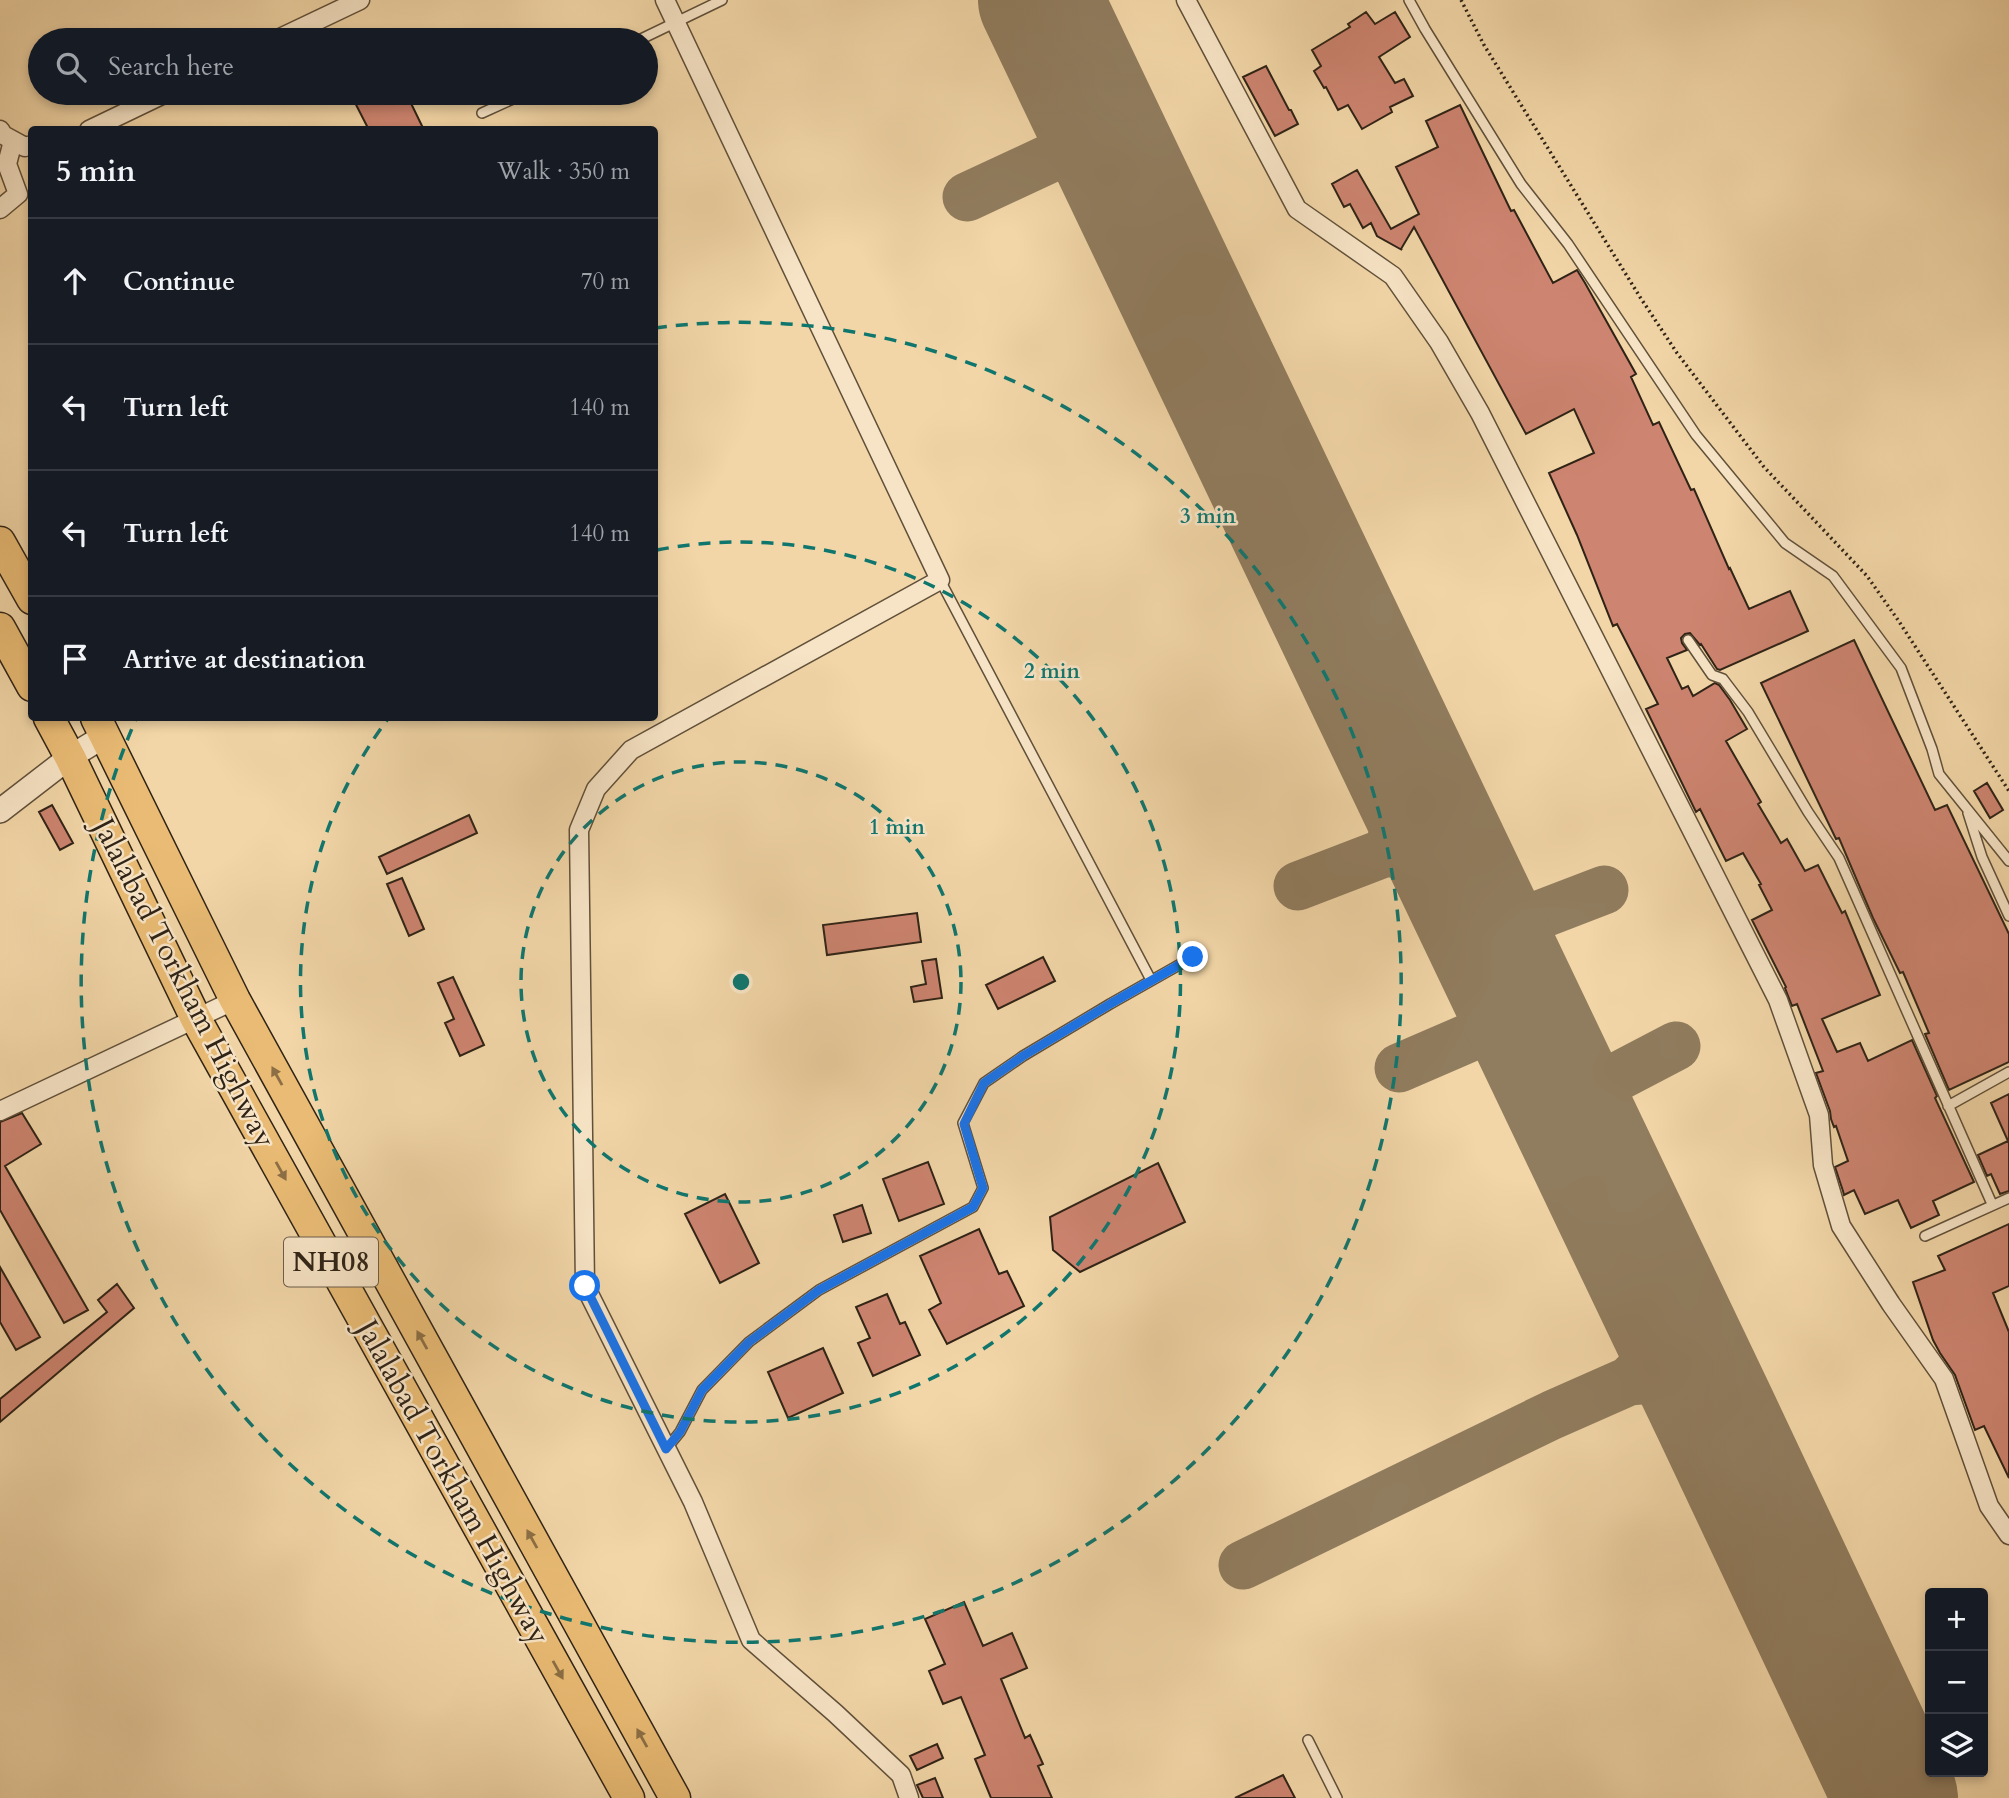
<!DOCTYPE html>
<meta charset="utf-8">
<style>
:root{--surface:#171b24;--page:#242831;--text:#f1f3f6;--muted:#9ea1a6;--line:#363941}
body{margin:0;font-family:Cardo,serif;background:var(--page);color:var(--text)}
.controls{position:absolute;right:21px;bottom:21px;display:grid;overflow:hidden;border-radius:7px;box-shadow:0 4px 10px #0003}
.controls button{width:63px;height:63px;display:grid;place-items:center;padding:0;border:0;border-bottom:2px solid var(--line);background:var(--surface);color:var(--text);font:35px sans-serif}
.stop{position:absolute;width:21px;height:21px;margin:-16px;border:5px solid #1a73e8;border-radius:50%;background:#fff}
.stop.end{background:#1a73e8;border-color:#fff;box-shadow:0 2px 7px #0008}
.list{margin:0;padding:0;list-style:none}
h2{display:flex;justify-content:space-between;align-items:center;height:91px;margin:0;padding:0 28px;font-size:30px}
h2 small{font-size:23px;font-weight:400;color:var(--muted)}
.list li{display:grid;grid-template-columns:46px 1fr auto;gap:21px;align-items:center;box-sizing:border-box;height:126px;padding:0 28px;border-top:2px solid var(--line)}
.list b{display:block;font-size:26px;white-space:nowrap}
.list em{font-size:23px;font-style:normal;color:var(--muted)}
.icon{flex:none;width:38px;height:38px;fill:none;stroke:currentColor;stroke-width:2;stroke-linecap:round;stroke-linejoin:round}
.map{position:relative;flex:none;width:2009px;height:1798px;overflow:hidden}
.search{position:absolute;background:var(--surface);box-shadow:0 4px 10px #0003;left:28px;top:28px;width:630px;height:77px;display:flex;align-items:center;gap:18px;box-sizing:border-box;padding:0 24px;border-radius:38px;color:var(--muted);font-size:26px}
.panel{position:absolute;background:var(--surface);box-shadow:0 4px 10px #0003;left:28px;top:126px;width:630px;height:595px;border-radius:7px}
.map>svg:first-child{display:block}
</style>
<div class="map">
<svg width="2009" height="1798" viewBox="0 0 2009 1798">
<rect width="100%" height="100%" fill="#f2d6a7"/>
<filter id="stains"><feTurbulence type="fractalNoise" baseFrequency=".00286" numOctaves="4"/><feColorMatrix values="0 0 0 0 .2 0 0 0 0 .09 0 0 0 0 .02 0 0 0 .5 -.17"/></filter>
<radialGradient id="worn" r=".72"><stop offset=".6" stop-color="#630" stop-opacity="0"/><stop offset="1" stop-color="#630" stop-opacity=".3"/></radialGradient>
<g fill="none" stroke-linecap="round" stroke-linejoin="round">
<path stroke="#907c5e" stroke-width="49" d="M 1055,156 C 1064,146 1073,137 1077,124 C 1086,102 1066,61 1058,38
M 967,197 L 1055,156 L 1079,153 L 1103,161 L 1117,173 L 1138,203
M 1384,853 C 1393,839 1405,825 1407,808 C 1410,784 1398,759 1391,737
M 1298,886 L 1384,853 L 1408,853 L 1427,862 L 1446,875 L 1475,910
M 1487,935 L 1604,890
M 1399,1068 L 1524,1014
M 1567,1103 L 1676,1046
M 1629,1381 C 1668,1344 1664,1324 1648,1277
M 1243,1565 L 1552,1415 L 1629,1381 L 1651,1379 L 1666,1380 L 1681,1386 L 1693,1393 L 1715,1414"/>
<path stroke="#907c5e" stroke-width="124" d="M 1040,0 L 1715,1414 L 1896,1798"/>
</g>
<path fill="#cd8470" stroke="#2f2316" stroke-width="2" d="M 1366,12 L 1375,24 L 1395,12 L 1410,37 L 1379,57 L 1395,83 L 1404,79 L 1413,96 L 1390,107 L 1392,112 L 1362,129 L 1348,105 L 1338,110 L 1326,87 L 1324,88 L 1314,71 L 1321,66 L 1312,50 L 1350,27 L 1348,24 Z
M 1266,66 L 1289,110 L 1291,110 L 1298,124 L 1275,136 L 1243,77 Z
M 350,93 L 406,93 L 424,130 L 369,130 Z
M 1460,105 L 1511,211 L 1514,210 L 1553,283 L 1577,270 L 1585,283 L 1636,374 L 1631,377 L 1653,425 L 1659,422 L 1691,490 L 1694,489 L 1729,569 L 1730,568 L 1749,609 L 1790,591 L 1808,631 L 1720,670 L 1717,669 L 1701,644 L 1700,645 L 1690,633 L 1685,634 L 1681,638 L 1682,643 L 1687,650 L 1667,658 L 1682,689 L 1688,686 L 1693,696 L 1715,683 L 1719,685 L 1730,700 L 1747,729 L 1726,741 L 1761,802 L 1758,804 L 1781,843 L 1787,839 L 1805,871 L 1818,865 L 1842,913 L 1845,911 L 1880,995 L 1822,1019 L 1837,1052 L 1860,1043 L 1868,1061 L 1912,1040 L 1937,1096 L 1935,1098 L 1974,1182 L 1933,1201 L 1939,1215 L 1911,1228 L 1898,1200 L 1865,1214 L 1854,1190 L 1844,1195 L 1843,1191 L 1835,1167 L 1848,1161 L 1836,1126 L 1834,1127 L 1831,1119 L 1830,1111 L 1816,1073 L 1823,1071 L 1797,1004 L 1792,1006 L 1785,988 L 1786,987 L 1752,920 L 1772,910 L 1759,885 L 1761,884 L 1743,853 L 1726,861 L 1700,809 L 1696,812 L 1646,709 L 1658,704 L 1617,624 L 1613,626 L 1577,535 L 1549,473 L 1594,453 L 1574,409 L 1526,434 L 1414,227 L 1401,249 L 1402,250 L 1377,236 L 1371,223 L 1363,228 L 1350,204 L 1344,207 L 1332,184 L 1357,170 L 1391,229 L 1419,214 L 1396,167 L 1438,147 L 1426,121 Z
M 1854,640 L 1935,810 L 1947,805 L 2009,934 L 2009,1062 L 1949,1090 L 1925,1034 L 1929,1033 L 1903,972 L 1900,973 L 1873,918 L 1839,838 L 1836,839 L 1761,683 Z
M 1987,783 L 2003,810 L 1990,818 L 1974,791 Z
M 52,805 L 73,843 L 60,850 L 39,812 Z
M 469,815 L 477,833 L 387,874 L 379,857 Z
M 402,878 L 424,929 L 409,936 L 387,884 Z
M 917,913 L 921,942 L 827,955 L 823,925 Z
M 1043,957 L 1055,981 L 998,1009 L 986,985 Z
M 936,959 L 942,998 L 914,1002 L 911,987 L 926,984 L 922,961 Z
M 453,977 L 484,1045 L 460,1056 L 445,1023 L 454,1019 L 438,983 Z
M 2009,1094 L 2009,1191 L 2000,1194 L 1991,1174 L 1987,1176 L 1978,1155 L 2008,1141 L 1991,1103 Z
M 22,1113 L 41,1144 L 5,1166 L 88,1310 L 64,1323 L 0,1210 L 0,1122 Z
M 928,1162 L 944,1204 L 899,1221 L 883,1179 Z
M 1158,1163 L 1185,1222 L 1080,1272 L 1053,1250 L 1050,1217 Z
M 725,1194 L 759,1263 L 720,1283 L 685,1214 Z
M 862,1205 L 871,1233 L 843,1242 L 834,1215 Z
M 2009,1224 L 2009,1286 L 1993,1293 L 2009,1332 L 2009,1478 L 1984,1426 L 1975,1430 L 1955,1375 L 1940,1353 L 1933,1340 L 1913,1282 L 1945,1270 L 1938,1256 Z
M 979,1229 L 999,1274 L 1007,1271 L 1024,1306 L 947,1344 L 929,1310 L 941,1303 L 920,1256 Z
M 0,1267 L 40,1337 L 16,1350 L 0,1322 Z
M 117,1284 L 134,1308 L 0,1422 L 0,1399 L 107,1312 L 98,1300 Z
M 887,1294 L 900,1324 L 905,1322 L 920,1355 L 873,1376 L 858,1343 L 870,1338 L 856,1307 Z
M 823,1348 L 843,1393 L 788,1418 L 768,1372 Z
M 964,1602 L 983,1646 L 1012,1633 L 1027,1668 L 1001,1679 L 1025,1738 L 1030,1735 L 1043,1764 L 1038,1766 L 1052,1798 L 991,1798 L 975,1759 L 985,1755 L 961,1697 L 943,1704 L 929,1671 L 945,1664 L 925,1619 Z
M 937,1744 L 943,1758 L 917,1770 L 910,1756 Z
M 1283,1775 L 1295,1798 L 1235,1798 Z
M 935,1778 L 943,1798 L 923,1798 L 917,1785 Z"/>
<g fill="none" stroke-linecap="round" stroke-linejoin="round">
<defs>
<path id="service" d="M 1409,0 L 1425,29 L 1521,184 L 1568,244 L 1696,435 L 1785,543 L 1833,576 L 1901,668 L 1932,749 L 1939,774 L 2009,861
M 639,40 L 722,0
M 482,113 L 526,93
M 940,580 L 1151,980
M 1688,640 L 1712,675 L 1723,679 L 1748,712 L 1808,812 L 1839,858 L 1992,1204
M 1968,813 L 1982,857 L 2009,916
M 1948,1106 L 2009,1072
M 1925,1236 L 2009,1198
M 666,1449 L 680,1432 L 702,1390 L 749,1342 L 819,1290 L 973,1207 L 983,1188 L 963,1123 L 984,1083 L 1023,1056 L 1110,1004 L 1193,957
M 1308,1740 L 1337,1798"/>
<path id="minor" d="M 665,0 L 940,580 L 631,750 L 596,789 L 579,830 L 585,1286 L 693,1502 L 751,1640 L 835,1713 L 901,1775 L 909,1798
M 1186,0 L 1297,209 L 1393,276 L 1439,342 L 1480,413 L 1778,1000 L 1819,1115 L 1823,1165 L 1841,1226 L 1891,1304 L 1944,1379 L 1989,1506 L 2009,1535
M 276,40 L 360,0
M 0,130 L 3,135 L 25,147 L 32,145
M 89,130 L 166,93
M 0,209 L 18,194 L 7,164 L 13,141
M 0,1111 L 235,1000"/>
<path id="tertiary" d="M 0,811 L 70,757 L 106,735"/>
<path id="trunk" d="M 0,542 L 32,599
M 0,628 L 32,686
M 49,718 L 70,757 L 196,1019 L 629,1798
M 96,718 L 235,1000 L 675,1798"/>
</defs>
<use href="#service" stroke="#60503a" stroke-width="12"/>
<use href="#minor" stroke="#60503a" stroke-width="21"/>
<use href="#tertiary" stroke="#60503a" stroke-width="26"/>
<use href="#trunk" stroke="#2f2316" stroke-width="33"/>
<path stroke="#2f2316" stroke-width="3.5" stroke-dasharray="2 3.5" stroke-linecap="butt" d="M 1461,0 L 1484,45 L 1640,297 L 1677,353 L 1764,467 L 1867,576 L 1898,620 L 2009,791"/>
<use href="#service" stroke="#f7e4c6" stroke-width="9"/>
<use href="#minor" stroke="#f7e4c6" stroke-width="18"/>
<use href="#tertiary" stroke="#f7e4c6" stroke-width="23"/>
<use href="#trunk" stroke="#e9bb74" stroke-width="30"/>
</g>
<defs><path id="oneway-solid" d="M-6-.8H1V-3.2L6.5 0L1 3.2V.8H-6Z" transform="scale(1.75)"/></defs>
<g fill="#8c6f45">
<use href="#oneway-solid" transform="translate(277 1076) rotate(-119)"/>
<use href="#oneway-solid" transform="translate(281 1171) rotate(61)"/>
<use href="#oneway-solid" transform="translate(422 1340) rotate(-119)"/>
<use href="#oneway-solid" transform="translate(532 1539) rotate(-119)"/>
<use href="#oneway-solid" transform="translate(558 1670) rotate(61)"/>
<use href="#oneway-solid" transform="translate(642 1738) rotate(-119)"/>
</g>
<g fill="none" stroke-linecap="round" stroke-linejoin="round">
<path stroke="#1a73e8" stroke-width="9" d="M 585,1286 L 666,1449 L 680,1432 L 702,1390 L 749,1342 L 819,1290 L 973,1207 L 983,1188 L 964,1124 L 984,1083 L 1023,1056 L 1110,1004 L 1193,957"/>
</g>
<g fill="none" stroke="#0f766e" stroke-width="3.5" stroke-dasharray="12 9">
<circle cx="741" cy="982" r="220"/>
<path d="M657 550A440 440 0 1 1 387 720"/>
<path d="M655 328A660 660 0 1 1 136 719"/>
</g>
<g text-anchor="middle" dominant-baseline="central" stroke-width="5" stroke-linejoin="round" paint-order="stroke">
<rect fill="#f7e4c6" stroke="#6b5d4b" stroke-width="2" x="284" y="1237.5" width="94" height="49" rx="5"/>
<g font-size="28" font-weight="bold" fill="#2f2316">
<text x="331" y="1262">NH08</text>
</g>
<g font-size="30" fill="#2f2316" stroke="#f7e4c6">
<text transform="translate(184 983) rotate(63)">Jalalabad Torkham Highway</text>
<text transform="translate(453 1482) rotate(61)">Jalalabad Torkham Highway</text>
</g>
</g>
<circle cx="741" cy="982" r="10" fill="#0f766e" stroke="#f7e4c6" stroke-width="3.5"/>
<g font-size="21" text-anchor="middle" font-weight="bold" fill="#0f766e" stroke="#f7e4c6" stroke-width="5" stroke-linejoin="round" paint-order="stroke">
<text x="1208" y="523">3 min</text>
<text x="1052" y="678">2 min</text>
<text x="897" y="834">1 min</text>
</g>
<rect width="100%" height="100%" filter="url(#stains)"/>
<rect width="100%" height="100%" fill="url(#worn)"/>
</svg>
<div class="controls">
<button>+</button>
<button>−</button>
<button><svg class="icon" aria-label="layers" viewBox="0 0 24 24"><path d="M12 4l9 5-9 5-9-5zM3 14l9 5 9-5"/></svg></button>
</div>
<div class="stop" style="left:585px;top:1286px"></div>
<div class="stop end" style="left:1193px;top:957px"></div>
<div class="search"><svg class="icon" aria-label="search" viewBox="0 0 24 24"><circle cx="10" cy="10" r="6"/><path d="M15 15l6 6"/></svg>Search here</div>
<section class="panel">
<h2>5 min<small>Walk · 350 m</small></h2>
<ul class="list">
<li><svg class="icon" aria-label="ahead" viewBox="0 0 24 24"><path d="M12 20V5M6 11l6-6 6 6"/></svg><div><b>Continue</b></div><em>70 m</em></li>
<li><svg class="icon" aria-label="left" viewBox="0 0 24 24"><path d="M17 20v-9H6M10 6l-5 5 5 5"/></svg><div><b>Turn left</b></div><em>140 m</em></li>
<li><svg class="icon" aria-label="left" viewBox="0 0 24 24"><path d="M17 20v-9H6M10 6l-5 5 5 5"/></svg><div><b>Turn left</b></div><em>140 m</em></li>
<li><svg class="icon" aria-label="arrive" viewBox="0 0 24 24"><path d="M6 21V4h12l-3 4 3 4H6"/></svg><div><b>Arrive at destination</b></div></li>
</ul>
</section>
</div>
